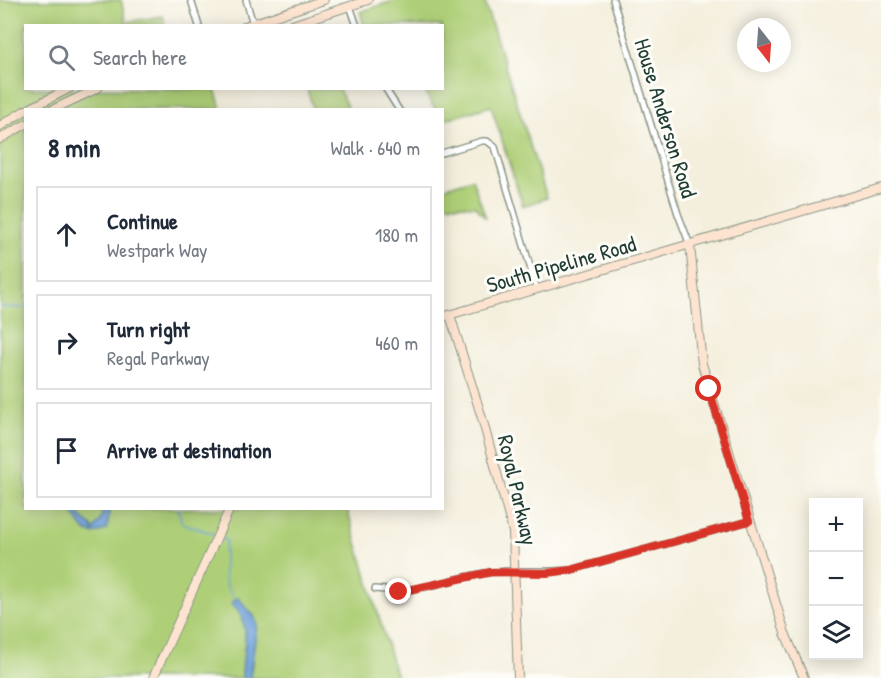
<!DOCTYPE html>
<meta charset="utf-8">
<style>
:root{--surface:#fff;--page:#f2f2f3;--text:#1f2937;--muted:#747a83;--line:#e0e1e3}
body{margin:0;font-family:"Patrick Hand",sans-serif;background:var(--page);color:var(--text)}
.controls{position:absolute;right:18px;bottom:18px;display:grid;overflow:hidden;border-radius:0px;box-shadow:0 3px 15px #0003}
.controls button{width:54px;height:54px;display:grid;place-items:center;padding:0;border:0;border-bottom:2px solid var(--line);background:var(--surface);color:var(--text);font:30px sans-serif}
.compass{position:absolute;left:737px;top:18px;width:54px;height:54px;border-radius:50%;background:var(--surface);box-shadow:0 3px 15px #0003;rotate:163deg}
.stop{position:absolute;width:18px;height:18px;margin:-14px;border:4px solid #d93025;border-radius:50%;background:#fff}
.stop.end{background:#d93025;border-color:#fff;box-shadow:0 2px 6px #0008}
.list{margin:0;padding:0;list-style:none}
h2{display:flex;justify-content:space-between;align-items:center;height:78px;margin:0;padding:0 24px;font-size:26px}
h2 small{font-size:20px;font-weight:400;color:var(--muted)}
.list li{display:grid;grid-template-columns:39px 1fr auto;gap:18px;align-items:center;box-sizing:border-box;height:96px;margin:0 12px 12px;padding:0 12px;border:2px solid var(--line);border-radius:0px}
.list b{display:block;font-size:22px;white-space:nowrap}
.list p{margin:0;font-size:20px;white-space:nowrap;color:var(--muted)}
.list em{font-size:20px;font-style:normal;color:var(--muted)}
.icon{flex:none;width:33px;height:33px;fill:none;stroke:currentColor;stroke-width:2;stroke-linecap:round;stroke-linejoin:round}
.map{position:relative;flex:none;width:881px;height:678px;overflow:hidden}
.search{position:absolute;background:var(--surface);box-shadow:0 3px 15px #0003;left:24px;top:24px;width:420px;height:66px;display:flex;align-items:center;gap:15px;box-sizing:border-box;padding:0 21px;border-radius:0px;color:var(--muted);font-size:22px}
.panel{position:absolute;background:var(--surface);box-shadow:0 3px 15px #0003;left:24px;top:108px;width:420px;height:402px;border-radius:0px}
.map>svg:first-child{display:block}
</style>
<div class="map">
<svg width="881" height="678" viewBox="0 0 881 678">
<rect width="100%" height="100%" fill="#fdfcf7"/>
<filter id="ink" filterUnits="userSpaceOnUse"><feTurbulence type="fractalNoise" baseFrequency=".0167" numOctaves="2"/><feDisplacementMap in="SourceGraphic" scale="12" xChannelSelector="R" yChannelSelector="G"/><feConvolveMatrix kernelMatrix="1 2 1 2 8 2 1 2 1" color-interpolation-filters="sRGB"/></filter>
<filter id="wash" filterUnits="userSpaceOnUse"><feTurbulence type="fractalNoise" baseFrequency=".008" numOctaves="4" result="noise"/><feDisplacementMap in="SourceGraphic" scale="24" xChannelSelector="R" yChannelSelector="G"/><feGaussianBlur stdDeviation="1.35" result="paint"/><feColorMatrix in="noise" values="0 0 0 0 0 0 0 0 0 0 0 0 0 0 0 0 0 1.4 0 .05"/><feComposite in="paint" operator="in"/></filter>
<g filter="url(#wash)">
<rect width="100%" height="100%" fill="#f4efdd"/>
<path fill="#aecf77" stroke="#668656" stroke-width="1.5" d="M 0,0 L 121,0 L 126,22 L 163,16 L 165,25 L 26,26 L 26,88 L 215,89 L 221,109 L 26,110 L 26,508 L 347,509 L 397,678 L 0,678 Z
M 396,0 L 484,0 L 547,198 L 523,206 L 491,106 L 443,120 L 442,110 L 435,109 L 423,89 L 442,88 L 442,26 L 364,25 L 360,12 Z
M 307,89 L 339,89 L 348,109 L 313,109 Z
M 472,179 L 486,218 L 475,206 L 443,204 L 443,188 Z"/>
<path fill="#6d9fd8" stroke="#466e86" stroke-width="1.5" d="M 72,509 L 78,509 L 81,517 L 92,526 L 93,531 L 101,519 L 103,509 L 110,509 L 107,529 C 88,542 78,525 72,509 Z
M 238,598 L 254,616 L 257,625 L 250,678 L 242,678 C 241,650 255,625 231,603 Z"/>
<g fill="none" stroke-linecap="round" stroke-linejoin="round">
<path stroke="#6d9fd8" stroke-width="1.5" d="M 0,307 L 26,308
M 178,508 L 182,523 L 214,534
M 221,538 L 226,540 C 223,563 220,584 236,600"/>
</g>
</g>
<g filter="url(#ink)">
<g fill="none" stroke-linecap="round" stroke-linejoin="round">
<defs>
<path id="street" d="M 191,0 L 199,26
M 246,0 L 253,24
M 613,0 L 678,214 L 690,245
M 350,6 L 357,26
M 385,88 L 399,110
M 442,153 L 482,141 L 487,141 L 495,147 L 537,290
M 375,589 C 423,595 449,577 493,572 C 519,569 545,573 571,570 L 749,521"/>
<path id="secondary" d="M 245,26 L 324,0
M 289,26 L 368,0
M 27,110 L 70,88
M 52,110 L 98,88
M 0,126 L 26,110
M 0,139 L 26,124
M 690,245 L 702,364 L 785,633 L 804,678
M 450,315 L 482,418 L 513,532 L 518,678
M 442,317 L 881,188
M 153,678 L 230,508"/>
</defs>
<use href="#street" stroke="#8a9688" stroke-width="8"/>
<use href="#secondary" stroke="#8a9688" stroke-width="10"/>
<use href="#street" stroke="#fff" stroke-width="5"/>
<use href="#secondary" stroke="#fde4d1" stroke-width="8"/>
</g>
</g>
<g fill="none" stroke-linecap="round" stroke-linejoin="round" filter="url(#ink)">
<path stroke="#d93025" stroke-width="8" d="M 399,592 L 491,572 L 547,573 L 571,570 L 749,521 L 709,389"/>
</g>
<g text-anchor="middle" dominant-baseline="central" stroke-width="6" stroke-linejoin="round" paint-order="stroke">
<g font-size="22" fill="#1f3d34" stroke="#fdfcf7">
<text transform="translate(666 118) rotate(73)">House Anderson Road</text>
<text transform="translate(561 264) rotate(-16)">South Pipeline Road</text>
<text transform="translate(518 490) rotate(77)">Royal Parkway</text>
</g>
</g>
</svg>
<div class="controls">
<button>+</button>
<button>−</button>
<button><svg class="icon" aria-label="layers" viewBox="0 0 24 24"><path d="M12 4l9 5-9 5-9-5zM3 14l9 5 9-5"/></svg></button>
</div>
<svg class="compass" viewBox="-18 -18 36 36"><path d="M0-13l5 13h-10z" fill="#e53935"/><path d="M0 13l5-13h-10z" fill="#747a83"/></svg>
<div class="stop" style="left:709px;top:389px"></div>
<div class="stop end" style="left:399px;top:592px"></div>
<div class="search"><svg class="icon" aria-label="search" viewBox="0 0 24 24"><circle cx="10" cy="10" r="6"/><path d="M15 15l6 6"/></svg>Search here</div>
<section class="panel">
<h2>8 min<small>Walk · 640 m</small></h2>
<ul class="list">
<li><svg class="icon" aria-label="ahead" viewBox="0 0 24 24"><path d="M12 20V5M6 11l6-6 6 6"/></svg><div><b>Continue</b><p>Westpark Way</p></div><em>180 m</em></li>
<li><svg class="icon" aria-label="right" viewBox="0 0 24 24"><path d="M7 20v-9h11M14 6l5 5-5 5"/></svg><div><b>Turn right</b><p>Regal Parkway</p></div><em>460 m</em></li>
<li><svg class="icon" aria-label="arrive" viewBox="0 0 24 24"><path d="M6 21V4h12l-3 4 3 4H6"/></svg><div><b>Arrive at destination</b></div></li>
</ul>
</section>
</div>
